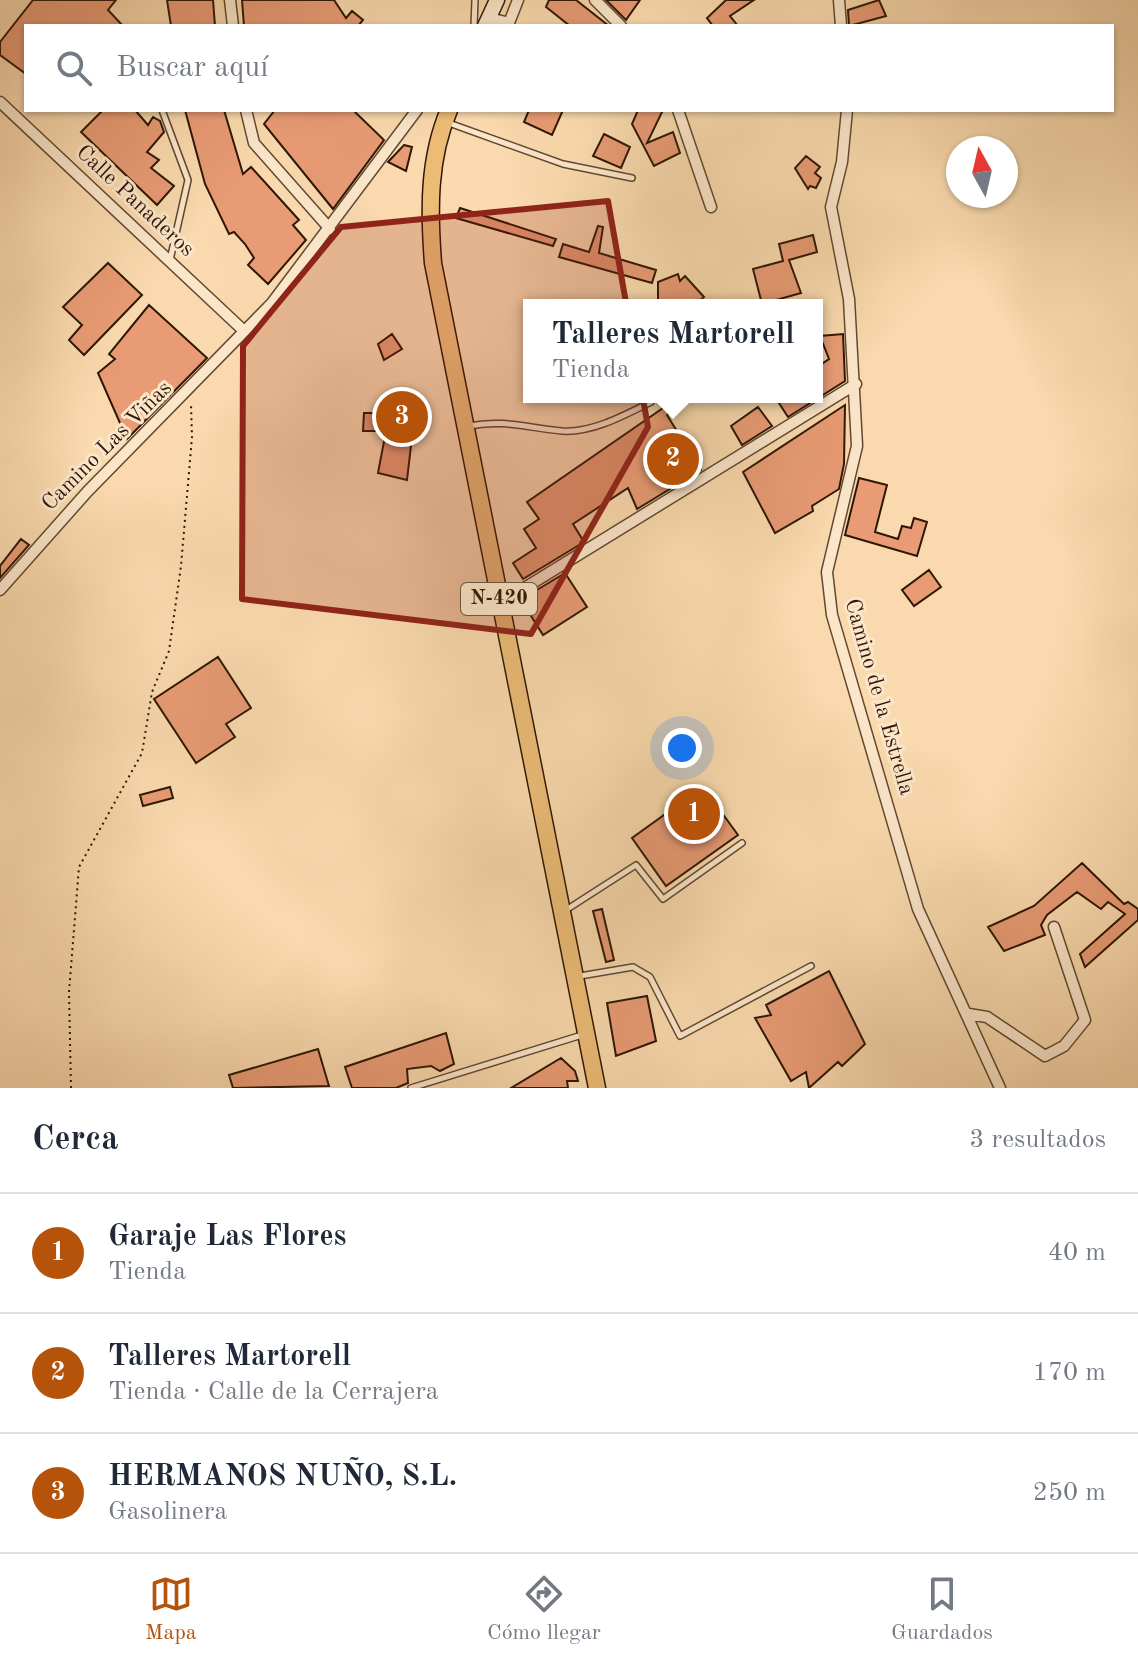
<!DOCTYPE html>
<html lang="es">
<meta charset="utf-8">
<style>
:root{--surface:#fff;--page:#f2f2f3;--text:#1f2937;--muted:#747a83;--line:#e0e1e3;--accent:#b45309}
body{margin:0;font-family:"Old Standard TT",serif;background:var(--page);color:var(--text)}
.compass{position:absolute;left:946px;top:136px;width:72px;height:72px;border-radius:50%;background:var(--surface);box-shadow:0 2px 6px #0004;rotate:352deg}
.you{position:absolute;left:682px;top:748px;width:28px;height:28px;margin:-20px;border:6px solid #fff;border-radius:50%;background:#1a73e8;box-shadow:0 0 0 12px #1a73e833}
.badge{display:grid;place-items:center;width:52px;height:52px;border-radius:50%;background:var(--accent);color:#fff;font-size:26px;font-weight:700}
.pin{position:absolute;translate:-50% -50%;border:4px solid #fff;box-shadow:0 2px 8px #0006}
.popup{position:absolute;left:523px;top:299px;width:300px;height:104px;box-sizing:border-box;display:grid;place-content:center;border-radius:0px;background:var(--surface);filter:drop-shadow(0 2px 6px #0005);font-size:26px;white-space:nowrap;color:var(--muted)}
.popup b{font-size:30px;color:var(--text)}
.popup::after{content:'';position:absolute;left:50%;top:100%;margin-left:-16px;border:16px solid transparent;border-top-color:var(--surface)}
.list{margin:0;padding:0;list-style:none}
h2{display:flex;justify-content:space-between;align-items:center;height:104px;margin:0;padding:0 32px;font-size:34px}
h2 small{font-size:26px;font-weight:400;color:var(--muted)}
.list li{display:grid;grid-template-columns:52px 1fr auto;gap:24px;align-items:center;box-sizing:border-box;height:120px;padding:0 32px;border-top:2px solid var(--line)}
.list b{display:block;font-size:30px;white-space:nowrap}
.list p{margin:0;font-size:26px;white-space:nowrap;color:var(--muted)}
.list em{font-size:26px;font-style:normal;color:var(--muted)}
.icon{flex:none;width:44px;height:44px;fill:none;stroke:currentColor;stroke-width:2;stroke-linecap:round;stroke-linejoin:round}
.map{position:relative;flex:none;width:1138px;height:1088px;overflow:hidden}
.search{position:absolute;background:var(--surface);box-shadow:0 2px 6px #0004;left:24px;right:24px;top:24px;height:88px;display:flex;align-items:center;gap:20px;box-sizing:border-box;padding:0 28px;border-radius:0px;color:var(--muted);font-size:30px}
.sheet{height:464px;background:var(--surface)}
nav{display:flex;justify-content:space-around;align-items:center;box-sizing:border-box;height:112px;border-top:2px solid var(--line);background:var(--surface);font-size:22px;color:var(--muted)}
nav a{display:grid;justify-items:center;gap:4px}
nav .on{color:var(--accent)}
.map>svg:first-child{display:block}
</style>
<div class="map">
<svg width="1138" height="1088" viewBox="0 0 1138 1088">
<rect width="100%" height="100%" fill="#f9d9ad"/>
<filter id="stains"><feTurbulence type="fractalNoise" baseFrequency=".0025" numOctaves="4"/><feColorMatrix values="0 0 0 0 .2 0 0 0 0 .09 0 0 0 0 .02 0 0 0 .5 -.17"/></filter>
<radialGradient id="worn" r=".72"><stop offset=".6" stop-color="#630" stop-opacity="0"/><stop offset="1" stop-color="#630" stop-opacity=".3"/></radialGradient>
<path fill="#e89b74" stroke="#2e1706" stroke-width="2" d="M 33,0 L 116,0 L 108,10 L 123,26 L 26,26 L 26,74 L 0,55 L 0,42 Z
M 167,0 L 213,0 L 215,26 L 171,26 Z
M 242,0 L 334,0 L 346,18 L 352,11 L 363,20 L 358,26 L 244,26 Z
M 549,0 L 576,0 L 609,26 L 570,26 L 546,7 Z
M 606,0 L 640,0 L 626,20 Z
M 726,0 L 754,0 L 730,16 L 738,26 L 713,26 L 707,18 Z
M 879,0 L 886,16 L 849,26 L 848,10 Z
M 103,110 L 135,110 L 148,125 L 153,117 L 160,121 L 164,132 L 147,152 L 159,160 L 151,168 L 174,186 L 157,205 L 81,132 Z
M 185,110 L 224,110 L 243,174 L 251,167 L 299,220 L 293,225 L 306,240 L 268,284 L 248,265 L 254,258 L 245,244 L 234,232 L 229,234 L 205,184 Z
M 275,110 L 353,110 L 384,140 L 333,209 L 264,124 Z
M 529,110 L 563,110 L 552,135 L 524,122 Z
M 638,110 L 663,110 L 647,143 L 673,132 L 680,153 L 654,166 L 632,124 Z
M 604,134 L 630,147 L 621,168 L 593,156 Z
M 404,145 L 412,147 L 406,171 L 388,162 Z
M 806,156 L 820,167 L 815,173 L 821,178 L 816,188 L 810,186 L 808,189 L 795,168 Z
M 460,208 L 556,239 L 553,246 L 456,218 Z
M 598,226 L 603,227 L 599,253 L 656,270 L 652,283 L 559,257 L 563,244 L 589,252 Z
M 813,235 L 817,252 L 789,260 L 801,293 L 762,304 L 753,269 L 783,261 L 779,244 Z
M 108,263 L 142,295 L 84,355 L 69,340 L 82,325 L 63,307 Z
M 678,274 L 680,281 L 685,276 L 704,297 L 695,305 L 658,305 L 658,282 Z
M 149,305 L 207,358 L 127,439 L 98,373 L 115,359 L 109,354 Z
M 392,334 L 402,349 L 384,360 L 378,344 Z
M 843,334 L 845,381 L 788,417 L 775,397 L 817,397 L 817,367 L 829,359 L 820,336 Z
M 395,396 L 411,399 L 416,407 L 415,428 L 408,431 L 412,437 L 407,480 L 378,473 L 386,431 L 363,431 L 364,413 L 386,413 L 389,401 Z
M 679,397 L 693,397 L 667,415 L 701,470 L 637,509 L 628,488 L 573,524 L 584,542 L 523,579 L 513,563 L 536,548 L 524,529 L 539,519 L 527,502 Z
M 845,405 L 844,464 L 839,489 L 812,506 L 813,511 L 775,533 L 743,472 Z
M 758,407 L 772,426 L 742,445 L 731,426 Z
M 859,478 L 887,485 L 875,532 L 898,539 L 902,526 L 911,528 L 914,518 L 927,522 L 917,556 L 845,535 Z
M 21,539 L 29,545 L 0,578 L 0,566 Z
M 929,570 L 941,587 L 914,606 L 902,590 Z
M 565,573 L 587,607 L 543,635 L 523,603 L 534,596 L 532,593 Z
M 218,657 L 251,708 L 226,724 L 235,737 L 196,763 L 154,699 Z
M 170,787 L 173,798 L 143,806 L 140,795 Z
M 703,787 L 738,835 L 666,886 L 632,838 Z
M 1082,863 L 1124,904 L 1128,902 L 1138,909 L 1138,920 L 1085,967 L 1080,954 L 1125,914 L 1108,902 L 1101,909 L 1077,892 L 1047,915 L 1041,925 L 1045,935 L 1004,951 L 988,927 L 1034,906 Z
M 602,909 L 614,960 L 606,962 L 593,911 Z
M 829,971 L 865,1044 L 842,1066 L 838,1062 L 809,1088 L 806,1072 L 791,1081 L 755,1018 L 771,1015 L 766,1005 Z
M 647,996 L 656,1041 L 616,1056 L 607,1003 Z
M 446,1033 L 454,1064 L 440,1071 L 431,1066 L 407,1069 L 408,1083 L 396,1088 L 352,1088 L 345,1067 Z
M 318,1049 L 329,1086 L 233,1088 L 229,1075 Z
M 561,1058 L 575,1071 L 578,1081 L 567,1081 L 568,1088 L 511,1088 Z"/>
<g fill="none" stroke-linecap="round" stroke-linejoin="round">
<defs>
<path id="service" d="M 474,26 L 475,0
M 162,110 L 188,180 L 170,260
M 446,122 L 563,164 L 632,178
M 469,426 C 502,419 529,428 562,431 C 592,433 625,415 651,402 L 654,397
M 566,910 L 636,865 L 663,899 L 742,843
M 580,976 L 633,967 L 650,977 L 680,1036 L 811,966
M 411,1088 L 582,1035"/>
<path id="minor" d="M 230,0 L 233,26
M 595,0 L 621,26
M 839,0 L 841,26
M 489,18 L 509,23 L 518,0
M 0,102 L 243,330
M 246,110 L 254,143 L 330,229
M 678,110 L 711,207
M 847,110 L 842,162 L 831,207 L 849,299 L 857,446 L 827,572 L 832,615 L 918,909 L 1000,1088
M 0,590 L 87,492 L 272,303 L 417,110
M 500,603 L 856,384
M 969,1014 L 987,1017 L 1045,1056 L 1064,1046 L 1085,1020 L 1054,927"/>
<path id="secondary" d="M 485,26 L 497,0"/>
<path id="trunk" d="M 449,110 C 428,159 429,211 433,263 L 597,1088"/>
</defs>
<use href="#service" stroke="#614830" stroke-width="8"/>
<use href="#minor" stroke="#614830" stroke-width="13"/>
<use href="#secondary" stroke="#2e1706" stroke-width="17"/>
<use href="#trunk" stroke="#2e1706" stroke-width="19"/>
<path stroke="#2e1706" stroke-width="2" stroke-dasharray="2 4" stroke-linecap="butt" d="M 71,1088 L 69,992 L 79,867 L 142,753 L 152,692 L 169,651 L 181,566 L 192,437 L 191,404"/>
<use href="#service" stroke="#fbe6ca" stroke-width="5"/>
<use href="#minor" stroke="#fbe6ca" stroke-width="10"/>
<use href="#secondary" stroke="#fbe6ca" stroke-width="14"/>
<use href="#trunk" stroke="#ecbc76" stroke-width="16"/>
</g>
<path fill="#8f2418" fill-opacity="0.2" stroke="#8f2418" stroke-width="6" stroke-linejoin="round" d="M 608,201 L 648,427 L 531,634 L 242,599 L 243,346 L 341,227 Z"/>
<g text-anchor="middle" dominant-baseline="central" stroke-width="6" stroke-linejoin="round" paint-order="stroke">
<rect fill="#fbe6ca" stroke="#6c5541" stroke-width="2" x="461" y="583" width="76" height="32" rx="6"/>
<g font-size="20" font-weight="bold" fill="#2e1706">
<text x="499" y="599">N-420</text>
</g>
<g font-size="22" fill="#2e1706" stroke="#fbe6ca">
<text transform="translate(135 201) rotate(43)">Calle Panaderos</text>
<text transform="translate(107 446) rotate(-45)">Camino Las Viñas</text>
<text transform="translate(879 697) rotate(74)">Camino de la Estrella</text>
</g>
</g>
<rect width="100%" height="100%" filter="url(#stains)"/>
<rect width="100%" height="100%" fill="url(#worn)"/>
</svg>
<svg class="compass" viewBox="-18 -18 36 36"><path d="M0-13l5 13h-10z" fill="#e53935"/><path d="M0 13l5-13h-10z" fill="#747a83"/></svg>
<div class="you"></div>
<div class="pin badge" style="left:694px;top:814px">1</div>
<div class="pin badge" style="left:673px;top:459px">2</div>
<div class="popup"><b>Talleres Martorell</b>Tienda</div>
<div class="pin badge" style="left:402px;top:417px">3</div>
<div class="search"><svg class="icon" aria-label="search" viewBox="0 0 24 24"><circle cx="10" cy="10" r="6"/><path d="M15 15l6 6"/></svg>Buscar aquí</div>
</div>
<section class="sheet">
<h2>Cerca<small>3 resultados</small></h2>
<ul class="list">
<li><span class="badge">1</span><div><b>Garaje Las Flores</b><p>Tienda</p></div><em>40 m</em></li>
<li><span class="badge">2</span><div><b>Talleres Martorell</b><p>Tienda · Calle de la Cerrajera</p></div><em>170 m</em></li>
<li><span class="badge">3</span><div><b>HERMANOS NUÑO, S.L.</b><p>Gasolinera</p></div><em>250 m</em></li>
</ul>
</section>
<nav>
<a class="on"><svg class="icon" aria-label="map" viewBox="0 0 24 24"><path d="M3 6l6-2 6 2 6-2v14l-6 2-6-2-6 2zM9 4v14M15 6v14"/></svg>Mapa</a>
<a><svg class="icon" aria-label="directions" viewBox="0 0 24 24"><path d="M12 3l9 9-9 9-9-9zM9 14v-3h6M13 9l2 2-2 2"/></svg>Cómo llegar</a>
<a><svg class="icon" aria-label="saved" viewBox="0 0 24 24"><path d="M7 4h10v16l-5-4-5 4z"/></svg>Guardados</a>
</nav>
